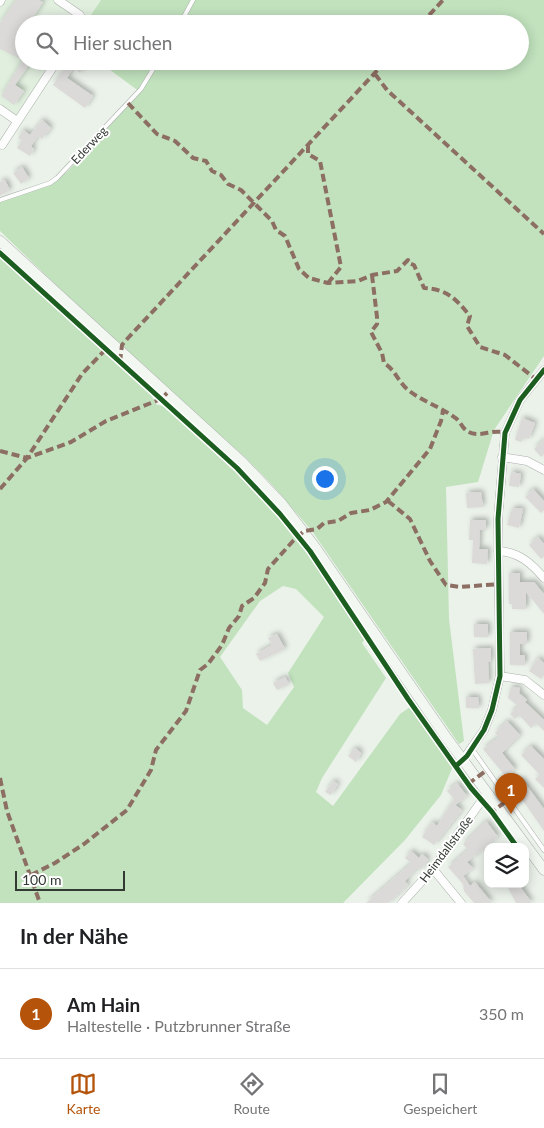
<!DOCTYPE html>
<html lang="de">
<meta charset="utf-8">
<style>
:root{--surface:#fff;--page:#f6f6f6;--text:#202124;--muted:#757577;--line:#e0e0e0;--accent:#b45309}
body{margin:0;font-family:Lato,sans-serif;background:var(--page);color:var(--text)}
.controls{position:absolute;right:15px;bottom:15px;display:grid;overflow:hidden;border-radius:10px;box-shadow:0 2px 12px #0003}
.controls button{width:45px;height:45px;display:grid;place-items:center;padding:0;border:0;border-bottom:1px solid var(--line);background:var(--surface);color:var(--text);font:25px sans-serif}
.scale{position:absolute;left:15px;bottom:12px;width:110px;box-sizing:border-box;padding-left:5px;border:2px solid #333933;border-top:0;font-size:14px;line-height:18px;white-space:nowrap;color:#333933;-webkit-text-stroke:4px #fff;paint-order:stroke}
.you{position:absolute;left:324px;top:478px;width:18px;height:18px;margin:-12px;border:4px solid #fff;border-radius:50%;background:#1a73e8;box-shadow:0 0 0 8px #1a73e833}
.badge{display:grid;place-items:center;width:32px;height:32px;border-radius:50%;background:var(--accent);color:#fff;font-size:16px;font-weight:700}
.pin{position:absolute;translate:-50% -41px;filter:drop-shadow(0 1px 2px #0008)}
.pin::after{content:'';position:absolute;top:26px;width:18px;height:15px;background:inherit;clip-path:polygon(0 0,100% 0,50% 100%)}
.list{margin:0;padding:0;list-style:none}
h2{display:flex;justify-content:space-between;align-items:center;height:65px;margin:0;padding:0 20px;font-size:21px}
h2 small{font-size:16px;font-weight:400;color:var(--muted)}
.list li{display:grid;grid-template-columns:32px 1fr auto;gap:15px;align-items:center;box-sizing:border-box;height:90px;padding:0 20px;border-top:1px solid var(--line)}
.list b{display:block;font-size:19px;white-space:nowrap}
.list p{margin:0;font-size:16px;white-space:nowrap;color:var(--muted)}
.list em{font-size:16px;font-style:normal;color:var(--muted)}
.icon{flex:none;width:28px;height:28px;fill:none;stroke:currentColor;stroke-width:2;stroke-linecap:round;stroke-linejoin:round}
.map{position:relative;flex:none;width:544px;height:903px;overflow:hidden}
.search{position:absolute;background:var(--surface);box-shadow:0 2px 12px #0003;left:15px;right:15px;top:15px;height:55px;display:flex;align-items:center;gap:12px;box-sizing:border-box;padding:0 18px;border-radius:28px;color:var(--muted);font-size:19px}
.sheet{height:155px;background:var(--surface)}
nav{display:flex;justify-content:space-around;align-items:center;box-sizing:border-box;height:70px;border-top:1px solid var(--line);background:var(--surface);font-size:14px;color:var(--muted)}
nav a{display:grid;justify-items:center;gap:2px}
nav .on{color:var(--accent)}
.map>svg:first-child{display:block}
</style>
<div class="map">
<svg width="544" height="903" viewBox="0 0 544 903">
<defs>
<filter id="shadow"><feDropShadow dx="2.5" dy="-2.5" stdDeviation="2.5" flood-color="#0004"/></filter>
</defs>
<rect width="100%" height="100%" fill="#ebf2ea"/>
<path fill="#e1efdf" d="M 0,0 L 101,0 L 85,24 L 24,24 L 24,61 L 54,61 L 17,118 L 0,107 Z"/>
<path fill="#c1e2bd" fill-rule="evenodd" d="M 101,0 L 544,0 L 544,356 L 494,430 L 478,482 L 446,487 L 449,619 L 464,741 L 459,744 L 312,531 L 274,487 L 246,458 L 112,339 L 0,231 L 0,202 C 24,194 47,188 67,172 L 140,92 L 98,61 L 520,61 L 520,24 L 85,24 Z
M 0,255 L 150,393 L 157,405 L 165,406 C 206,442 248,478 283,520 C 314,557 339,598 365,639 L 362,643 L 386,678 L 322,778 L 316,792 L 333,806 L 400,714 L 410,707 L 453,766 L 441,795 L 405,840 L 343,903 L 0,903 ZM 283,586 L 296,589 L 324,617 L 288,673 L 294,687 L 267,725 L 243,708 L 242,690 L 220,657 L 260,601 Z"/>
<path fill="#dbdad8" filter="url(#shadow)" d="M 16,0 L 39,0 L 43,2 L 29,24 L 24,24 L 24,61 L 0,49 L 0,23 Z
M 22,61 L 45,61 L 39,71 L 29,65 L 15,85 L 24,91 L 14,105 L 1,96 Z
M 69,61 L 88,61 L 80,73 L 73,68 L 67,78 L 93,96 L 85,108 L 53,85 Z
M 42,120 L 51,128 L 42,139 L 38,136 L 31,146 L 34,149 L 30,156 L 17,148 L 22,140 L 18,138 L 23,130 L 30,135 Z
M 22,167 L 29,178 L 21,184 L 13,173 Z
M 5,180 L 10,190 L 0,196 L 0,182 Z
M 522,418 L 535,423 L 529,439 L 523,437 L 521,442 L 515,440 Z
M 544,439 L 544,454 L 541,457 L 534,449 Z
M 511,472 L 521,474 L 519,487 L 509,486 Z
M 533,489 L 544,501 L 544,510 L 541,513 L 525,497 Z
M 481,492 L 483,507 L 467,508 L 466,493 Z
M 514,508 L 523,509 L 519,528 L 507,525 L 511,511 Z
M 470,520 L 486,520 L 486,530 L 480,530 L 479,549 L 488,549 L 487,564 L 472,563 L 473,540 L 469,540 Z
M 538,537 L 544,544 L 544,556 L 541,559 L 529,545 Z
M 509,573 L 520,573 L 520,582 L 534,582 L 544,594 L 544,614 L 526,592 L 526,609 L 512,609 L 512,604 L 509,604 Z
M 474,624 L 488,624 L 488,637 L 474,637 Z
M 510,632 L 527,632 L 527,644 L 520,644 L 520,655 L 525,655 L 525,665 L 510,665 Z
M 277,634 L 285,649 L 260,661 L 256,654 L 272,645 L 268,638 Z
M 491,648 L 491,662 L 488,662 L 489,683 L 475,684 L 473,649 Z
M 538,658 L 544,663 L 544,675 L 541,679 L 529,671 Z
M 285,677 L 289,684 L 277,690 L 273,683 Z
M 511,687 L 520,688 L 519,693 L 527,700 L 525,702 L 544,720 L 544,731 L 536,723 L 531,728 L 519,715 L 515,719 L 510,714 L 518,706 L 508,698 Z
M 466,697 L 478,697 L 479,708 L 466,708 Z
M 507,721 L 520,735 L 502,753 L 515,769 L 506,777 L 483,749 L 499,737 L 495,733 Z
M 531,746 L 544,759 L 544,788 L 535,779 L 540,775 L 521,755 Z
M 355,748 L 361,753 L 356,762 L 348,756 Z
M 522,779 L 544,809 L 544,831 L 512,785 Z
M 333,781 L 338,784 L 331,795 L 325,792 Z
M 457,783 L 467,796 L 455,805 L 462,810 L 434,845 L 422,837 L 432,822 L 437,826 L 454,799 L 447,791 Z
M 486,821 L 498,837 L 488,845 L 488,858 L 482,850 L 467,862 L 473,868 L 463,876 L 470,886 L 475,882 L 492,903 L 474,903 L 464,891 L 463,884 L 448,867 L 468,850 L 463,844 Z
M 411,851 L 419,858 L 422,854 L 428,859 L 426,863 L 420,870 L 417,868 L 405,881 L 408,885 L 388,903 L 366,903 L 406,868 L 411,863 L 405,858 Z
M 506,884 L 518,884 L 532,903 L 516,903 Z"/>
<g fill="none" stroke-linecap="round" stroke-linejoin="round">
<defs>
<path id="lane" d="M 180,24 L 193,0
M 0,200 L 50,183 L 57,178 L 141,89 L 158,61
M 472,749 L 544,850"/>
<path id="street" d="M 58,0 L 80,15 L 81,24
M 0,2 L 1,0
M 0,109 L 17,121
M 2,145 L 57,61
M 502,457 L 527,461 L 544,470
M 498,551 C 519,552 531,563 544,578
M 500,676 L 525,680 L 544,695
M 463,760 L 484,730 L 492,710 L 500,676 L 498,519 L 505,433 L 520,400 L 544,370
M 433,869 L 461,903
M 402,903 L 433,869 L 480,803 L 489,795"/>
<path id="secondary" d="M 0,241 L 242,462 L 282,504 L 315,547 L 446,737 L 544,870"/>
</defs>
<use href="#lane" stroke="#aaafaa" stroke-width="5"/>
<use href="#street" stroke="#aaafaa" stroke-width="9"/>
<use href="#secondary" stroke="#aaafaa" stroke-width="11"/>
<use href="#lane" stroke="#fcfdfc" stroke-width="4"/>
<use href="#street" stroke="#fcfdfc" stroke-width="8"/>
<use href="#secondary" stroke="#f3f7f2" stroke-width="10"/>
<path stroke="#8d6e63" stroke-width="4" stroke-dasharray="8 4" stroke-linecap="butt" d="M 421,24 L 443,0
M 375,74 L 387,90 L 544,234
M 128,103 L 157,134 L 175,141 L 193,158 L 206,161 L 212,171 L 221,175 L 228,184 L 241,190 L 272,221 L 276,230 L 285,236 L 299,269 L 309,278 L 328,283 L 358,281 L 372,275 L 397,271 L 408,260 L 409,263 L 414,265 L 424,288 C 447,289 456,299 470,316 L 467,326 L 480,347 L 505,355 L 537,380
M 308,145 L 308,154 L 320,161 L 341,267 L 328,283
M 372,275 L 377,317 L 377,324 L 371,332 L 382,353 L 384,363 C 395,370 398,381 407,389 C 421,401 439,406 454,417 C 460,420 462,428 467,431 C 479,439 493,428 505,433
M 120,362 L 122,345 L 128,338 L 386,61
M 0,451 L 27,458 L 71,442 L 106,421 L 161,399 L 167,393
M 0,489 L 27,458 L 82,374 L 106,349
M 388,501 L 410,519 L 430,561 L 446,585 L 460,587 L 499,584
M 0,778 L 7,811 L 40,903
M 468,784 L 487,770
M 489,814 L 508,800
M 31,875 L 55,863 L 84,844 L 127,810 L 151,770 L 156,750 L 186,711 L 200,670 L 208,664 L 222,645 L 229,628 L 239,616 L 242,606 L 254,598 L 265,583 L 268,569 L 293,541 L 304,531 L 317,529 L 324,523 L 338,521 L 351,513 L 370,510 L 386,502 L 430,449 L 441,421 L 443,411"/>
<defs>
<path id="cycleway" d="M 0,253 L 237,468 L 280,514 L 310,551 L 408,699 L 471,788 L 492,812 L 517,847
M 456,766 L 467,756 L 484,730 L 492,710 L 500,676 L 498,519 L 505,433 L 520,400 L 544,370"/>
</defs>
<use href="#cycleway" stroke="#fff" stroke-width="8"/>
<use href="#cycleway" stroke="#1b5e20" stroke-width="5"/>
</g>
<g text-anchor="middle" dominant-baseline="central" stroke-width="4" stroke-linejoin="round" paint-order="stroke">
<g font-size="12" fill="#333933" stroke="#fff">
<text transform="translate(89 145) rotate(-47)">Ederweg</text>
<text transform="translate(446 849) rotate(-53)">Heimdallstraße</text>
</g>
</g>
</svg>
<div class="controls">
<button><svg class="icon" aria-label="layers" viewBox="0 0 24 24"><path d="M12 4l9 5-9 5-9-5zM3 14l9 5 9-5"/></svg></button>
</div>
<div class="scale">100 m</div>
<div class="you"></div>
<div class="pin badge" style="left:511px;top:814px">1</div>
<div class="search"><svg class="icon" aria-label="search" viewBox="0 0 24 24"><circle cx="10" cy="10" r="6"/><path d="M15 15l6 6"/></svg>Hier suchen</div>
</div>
<section class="sheet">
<h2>In der Nähe<small></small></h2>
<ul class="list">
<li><span class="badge">1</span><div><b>Am Hain</b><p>Haltestelle · Putzbrunner Straße</p></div><em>350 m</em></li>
</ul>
</section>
<nav>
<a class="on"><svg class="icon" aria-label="map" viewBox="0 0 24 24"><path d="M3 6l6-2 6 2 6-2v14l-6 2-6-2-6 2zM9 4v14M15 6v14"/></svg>Karte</a>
<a><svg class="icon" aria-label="directions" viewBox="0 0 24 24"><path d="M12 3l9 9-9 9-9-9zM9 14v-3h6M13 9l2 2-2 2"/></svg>Route</a>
<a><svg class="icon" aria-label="saved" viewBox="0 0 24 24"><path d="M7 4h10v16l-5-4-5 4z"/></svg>Gespeichert</a>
</nav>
